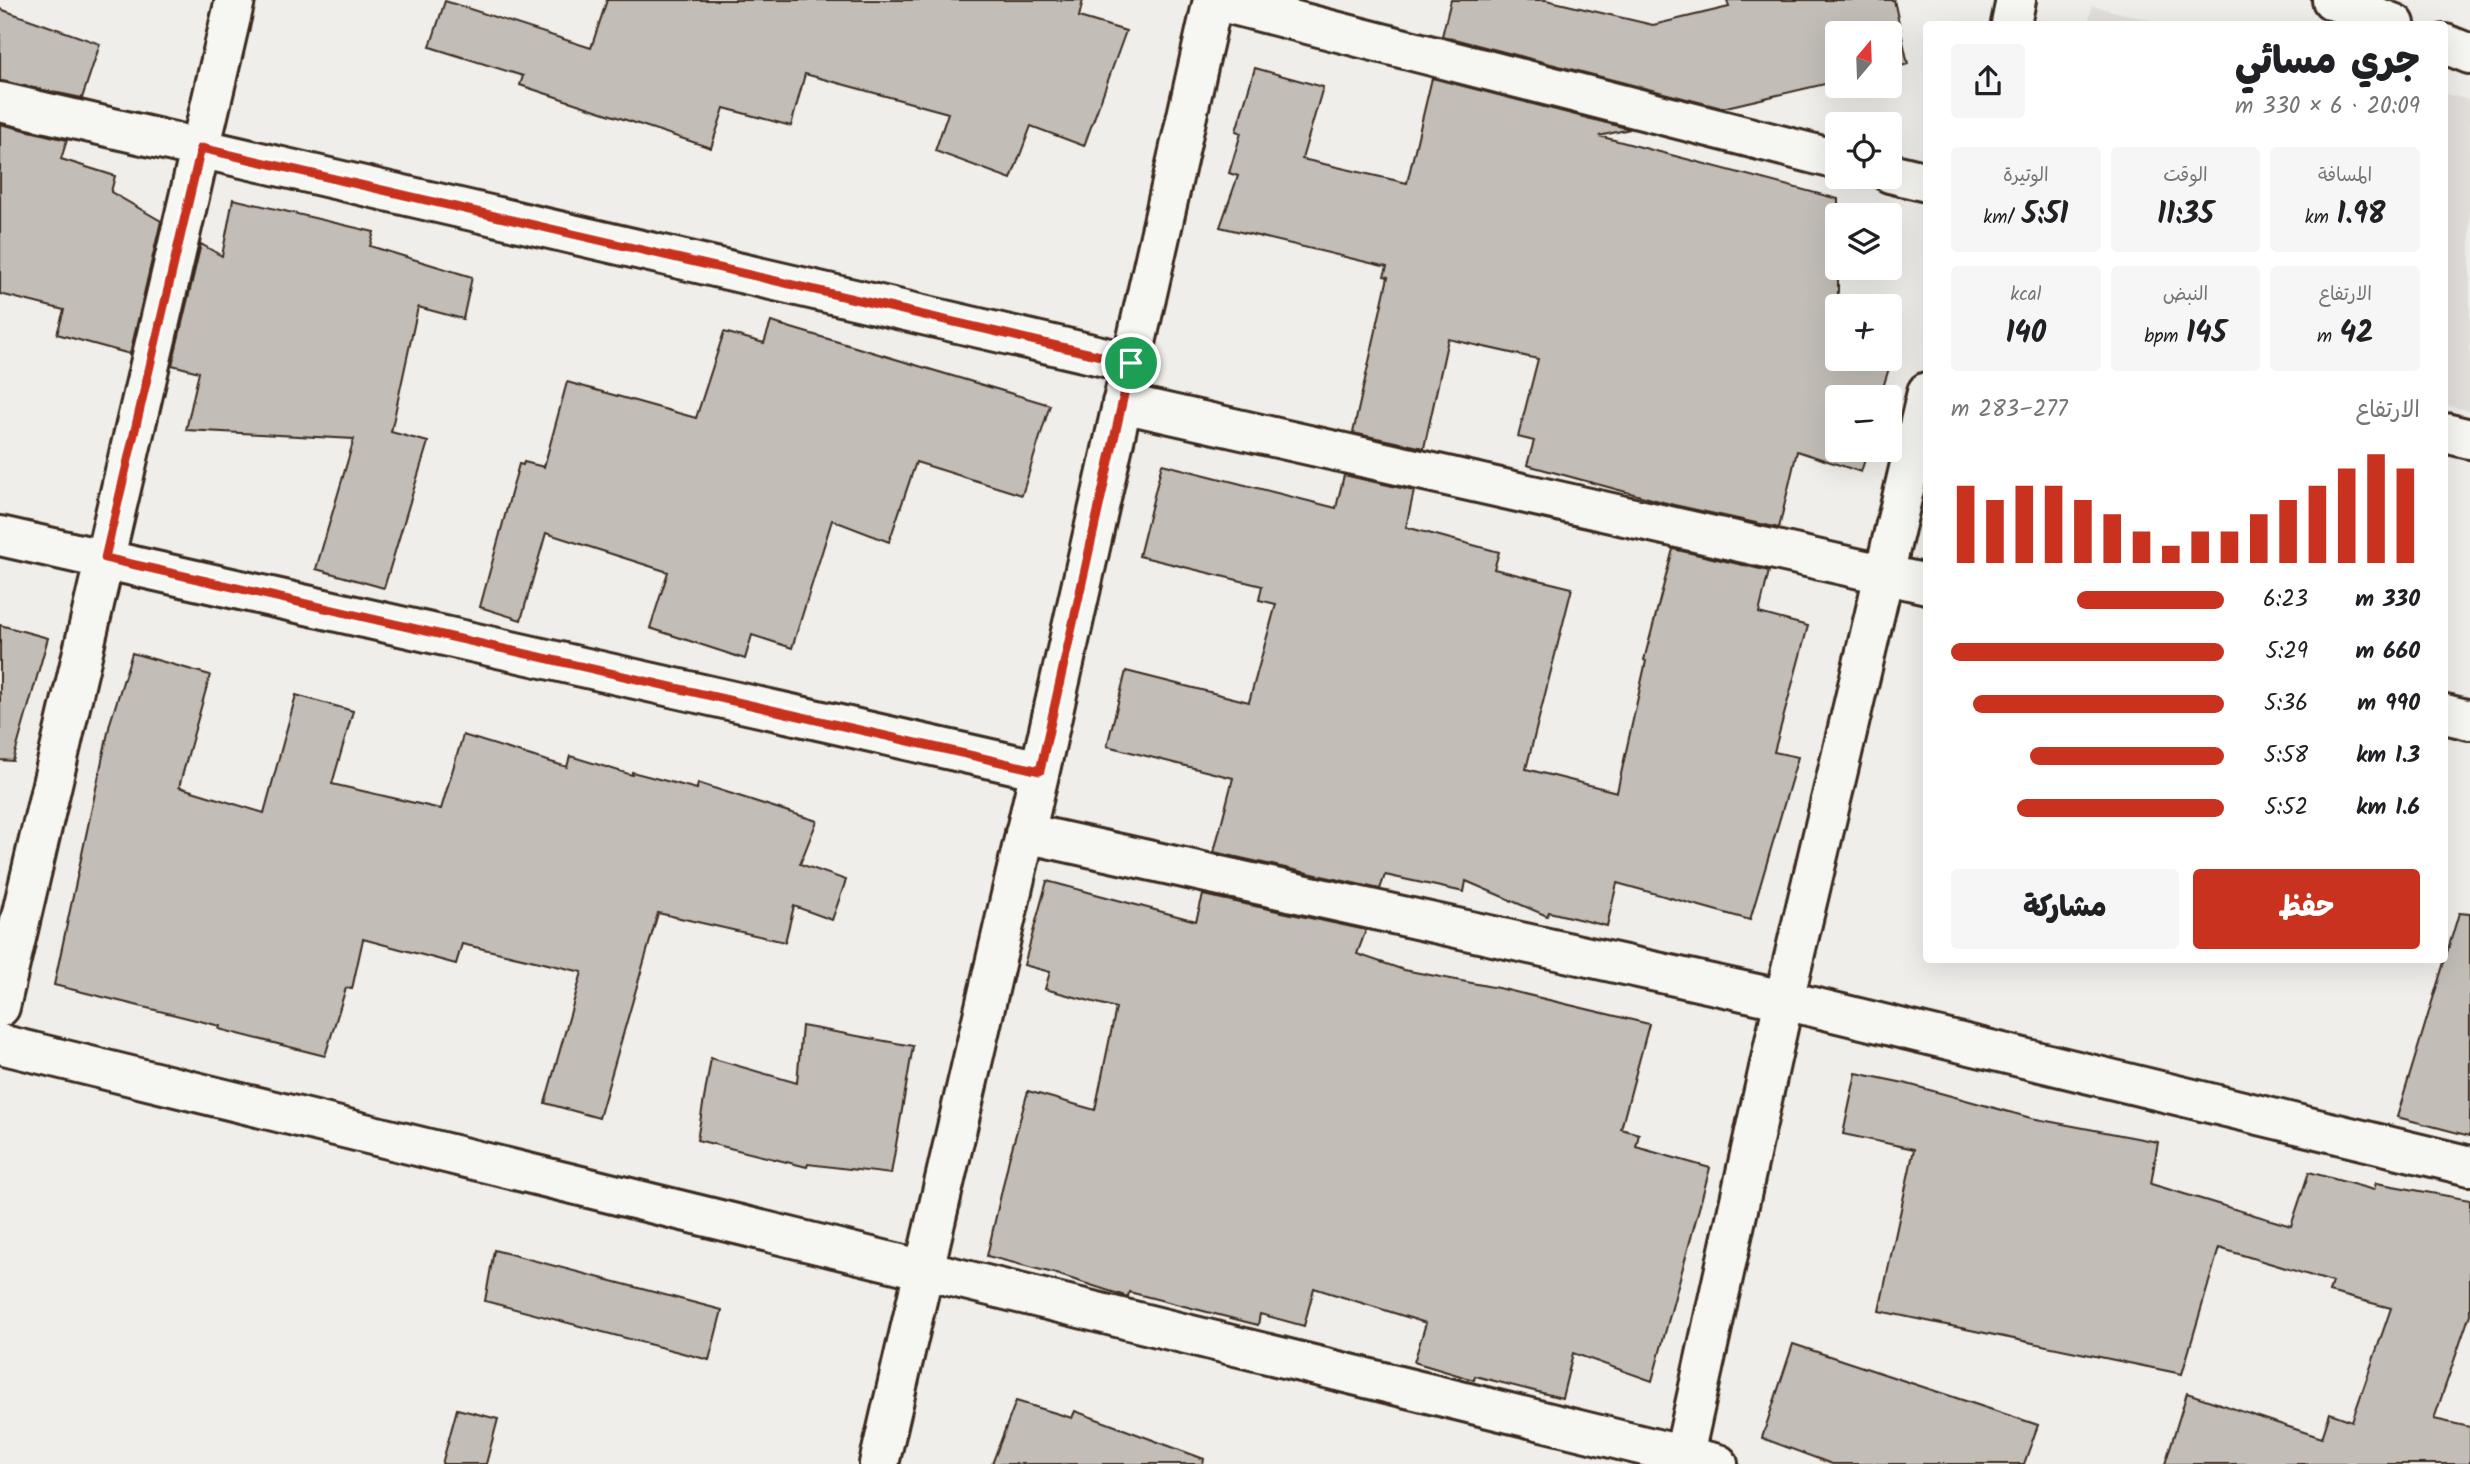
<!DOCTYPE html>
<html lang="ar">
<head>
<meta charset="utf-8">
<style>
  body { margin:0; font-family:Kalam,"Playpen Sans Arabic",sans-serif; background:#f6f6f6; color:#202124; direction:rtl; height:100vh; display:flex; flex-direction:column; font-size:26px; white-space:nowrap }
  * { box-sizing:border-box; margin:0 }
  p { font-size:23px; color:#757577 }
  .icon { flex:none; width:38px; height:38px; fill:none; stroke:currentColor; stroke-width:2; stroke-linecap:round; stroke-linejoin:round }
  .map { position:relative; flex:1; overflow:hidden; direction:ltr }
  .drawer { position:absolute; left:1923px; top:21px; width:525px; height:942px; display:flex; flex-direction:column; background:#fff; border-radius:7px; box-shadow:0 7px 28px #0002; direction:rtl }
  .drawer>* { flex:none }
  .needle { width:46px; rotate:19deg }
  .buttons { position:absolute; left:1825px; top:21px; display:grid; gap:14px }
  .buttons a { display:grid; place-items:center; width:77px; height:77px; border-radius:7px; background:#fff; box-shadow:0 7px 28px #0002; font-size:35px }
  .pin { position:absolute; display:grid; place-items:center; width:60px; height:60px; color:#fff; margin:-30px; border:4px solid #fff; border-radius:50%; box-shadow:0 2px 7px #0007 }
  .round { display:grid; place-items:center; flex:none; width:74px; height:74px; border-radius:7px; background:#f6f6f6 }
  .overview { display:flex; align-items:center; justify-content:space-between; height:119px; padding:0 28px }
  h1 { font-size:38px; font-weight:800; line-height:52px }
  .metrics { display:grid; grid-template-columns:repeat(3,1fr); gap:10px; height:119px; padding:7px 28px }
  .metrics div { display:grid; align-content:center; border-radius:7px; background:#f6f6f6; text-align:center }
  .metrics b { font-size:30px; font-weight:800 }
  .metrics small { font-size:19px; font-weight:400 }
  .metrics p { font-size:19px }
  .chart { height:196px; padding:14px 28px }
  .chart p { display:flex; justify-content:space-between }
  .chart svg { width:100%; height:126px; margin-top:7px; stroke:#c8321e; stroke-width:6 }
  .action { display:flex; gap:14px; margin-top:auto; padding:14px 28px }
  .action a { flex:1; height:80px; border-radius:7px; background:#c8321e; color:#fff; font-size:28px; font-weight:800; line-height:80px; text-align:center }
  .action a+a { background:#f6f6f6; color:#202124 }
  ul { padding:0 28px; list-style:none; font-size:23px }
  li { display:grid; grid-template-columns:112px 84px 1fr; align-items:center; height:52px }
  li i { height:18px; border-radius:9px; background:#c8321e }
  .map>svg:first-child { display:block }
  .built { fill:#e2dfdb }
  .building { fill:#c2bdb7; stroke:#3b2a1e; stroke-width:2 }
  .lines { fill:none; stroke-linecap:round; stroke-linejoin:round }
  .minor-casing { stroke:#3b2a1e; stroke-width:44 }
  .minor { stroke:#f6f6f2; stroke-width:38 }
  .route-casing { stroke:#fff; stroke-width:14 }
  .route { stroke:#c8321e; stroke-width:9 }
</style>
</head>
<body>
<div class="map">
<svg width="2470" height="1464" viewBox="0 0 2470 1464">
  <rect width="100%" height="100%" fill="#efeeea"/>
  <filter id="ink" filterUnits="userSpaceOnUse"><feTurbulence type="fractalNoise" baseFrequency=".0143" numOctaves="2"/><feDisplacementMap in="SourceGraphic" scale="14" xChannelSelector="R" yChannelSelector="G"/><feConvolveMatrix kernelMatrix="1 2 1 2 8 2 1 2 1" color-interpolation-filters="sRGB"/></filter>
  <g filter="url(#ink)">
    <path class="built" d="M2092 6 2166 24H2088Z
      M2445 94 2470 100V411L2445 405Z"/>
    <path class="building" d="M607 0H1083L1079 17 1126 31 1084 146 1031 126 1011 179 935 151 948 113 805 74 791 126 724 108 711 148 520 85 523 76 430 47 445 1 591 48Z
      M1451 0H1546L1653 25 1729 7 1727 0H1894L1908 64 1890 69V33H1838V81L1722 108 1442 36Z
      M0 9 100 44 82 98 0 81Z
      M1255 68 1323 87 1302 159 1407 183 1432 78 1630 129 1599 136 1838 199V359H1890V344L1896 346 1880 397H1838V450H1868L1861 472 1797 451 1779 528 1674 505 1527 465 1534 441 1518 437 1538 359 1448 339 1424 448 1353 433 1388 277 1384 276 1387 267 1220 227 1238 176 1229 173 1241 133 1236 131Z
      M0 124 67 140 61 159 115 176 111 192 161 221 130 354 57 334 64 310 0 294Z
      M233 199 374 232 370 246 472 277 463 319 418 307 391 432 428 442 384 588 316 569 354 439 186 430 199 372 172 365 201 244 222 256Z
      M771 322 1050 405 1022 495 916 462 889 542 832 520 792 648 752 635 745 659 650 628 668 572 546 533 521 620 480 607 519 464 523 465 524 462 544 467 567 382 696 418 724 332 764 343Z
      M1162 464 1336 508 1344 475 1414 491 1406 527 1499 552 1494 569 1572 588 1526 769 1617 792 1646 661 1644 660 1673 549 1769 571 1759 613 1808 626 1774 752 1798 757 1750 920 1617 883 1607 926 1549 912 1547 916 1466 881 1464 892 1385 875 1380 889 1214 852 1233 778 1107 746 1126 671 1249 702 1276 604 1259 600 1262 586 1139 556Z
      M0 625 48 638 13 761 0 760Z
      M132 653 210 675 179 787 264 813 296 695 353 711 332 784 441 809 463 735 567 767 570 756 632 775V772L697 789 698 783 817 821 800 864 846 880 832 920 794 906 785 942 658 913 599 1118 545 1103 582 972 462 944 456 964 363 939 352 989 346 988 325 1056 219 1029 220 1026 54 985 110 723Z
      M1047 881 1196 921 1203 895 1366 930 1357 954 1404 970 1503 989 1649 1024 1621 1129 1639 1134 1636 1147 1710 1168 1652 1381 1573 1353 1562 1398 1475 1376 1474 1380 1414 1362 1426 1323 1314 1288 1304 1326 1260 1314 1258 1325 1129 1292 1128 1297 1053 1273 987 1256 1009 1159 1028 1091 1095 1110 1116 1008 1045 989 1050 972 1024 965Z
      M2459 913 2470 914V1136L2397 1117Z
      M802 1026 913 1046 891 1174 808 1164 807 1167 697 1140 711 1058 797 1083Z
      M1856 1073 1904 1083 2031 1118 2158 1142 2151 1184 2291 1226 2309 1172 2374 1190 2376 1183 2470 1200V1314L2434 1419 2470 1427V1464H2165L2187 1393 2322 1438 2330 1413 2352 1421 2391 1308 2329 1292 2332 1282 2219 1248 2182 1374 1879 1311 1914 1149 1843 1134Z
      M494 1250 722 1310 709 1360 485 1301Z
      M1793 1344 2038 1425 2024 1464H1832L1762 1438Z
      M1016 1401 1072 1418 1075 1411 1204 1459 1203 1464H992Z
      M457 1409 498 1419 486 1464H442Z"/>
    <g class="lines">
      <g class="minor-casing">
        <path id="minor" d="M1214 0 1838 160
          M2332 0 2395 24
          M2011 24 2016 0
          M2445 44 2470 54
          M0 102 1131 363
          M1890 173 1927 182
          M1122 403 1927 584
          M2445 433 2470 439
          M0 536 1040 770
          M2445 714 2470 720
          M1025 833 1784 1000 2470 1166
          M0 1007 235 0
          M0 1044 1718 1464
          M879 1464 1040 770 1213 0
          M1682 1464 1784 1000 1927 392"/>
      </g>
      <use href="#minor" class="minor"/>
    </g>
  </g>
  <g class="lines" filter="url(#ink)">
    <g class="route-casing">
      <path id="route" d="M201 148 1131 363 1040 771 105 558Z"/>
    </g>
    <use href="#route" class="route"/>
  </g>
</svg>
<div class="buttons">
<a><svg class="needle" viewBox="-14 -14 28 28"><path d="M0-13l5 13h-10z" fill="#e53935"/><path d="M0 13l5-13h-10z" fill="#757577"/></svg></a>
<a><svg class="icon" aria-label="locate" viewBox="0 0 24 24"><circle cx="12" cy="12" r="6"/><path d="M12 2v4M12 18v4M2 12h4M18 12h4"/></svg></a>
<a><svg class="icon" aria-label="layers" viewBox="0 0 24 24"><path d="M12 4l9 5-9 5-9-5zM3 14l9 5 9-5"/></svg></a>
<a>+</a>
<a>−</a>
</div>
<div class="pin" style="left:1131px;top:363px;background:#1e9e55"><svg class="icon" aria-label="arrive" viewBox="0 0 24 24"><path d="M6 21V4h12l-3 4 3 4H6"/></svg></div>
<section class="drawer">
<div class="overview"><div><h1>جري مسائي</h1><p>20:09 · 6 × 330 m</p></div><a class="round"><svg class="icon" aria-label="share" viewBox="0 0 24 24"><path d="M12 15V3M7 8l5-5 5 5M5 13v7h14v-7"/></svg></a></div>
<div class="metrics">
<div><p>المسافة</p><b>1.98<small> km</small></b></div>
<div><p>الوقت</p><b>11:35</b></div>
<div><p>الوتيرة</p><b>5:51<small> /km</small></b></div>
</div>
<div class="metrics">
<div><p>الارتفاع</p><b>42<small> m</small></b></div>
<div><p>النبض</p><b>145<small> bpm</small></b></div>
<div><p>kcal</p><b>140</b></div>
</div>
<div class="chart"><p><span>الارتفاع</span>277–283 m</p>
<svg viewBox="0 0 160 44" preserveAspectRatio="none"><path d="M5 44V17M15 44V22M25 44V17M35 44V17M45 44V22M55 44V27M65 44V33M75 44V38M85 44V33M95 44V33M105 44V27M115 44V22M125 44V17M135 44V11M145 44V6M155 44V11"/></svg>
</div>
<ul>
<li><b>330 m</b>6:23<i style="width:54%"></i></li>
<li><b>660 m</b>5:29<i style="width:100%"></i></li>
<li><b>990 m</b>5:36<i style="width:92%"></i></li>
<li><b>1.3 km</b>5:58<i style="width:71%"></i></li>
<li><b>1.6 km</b>5:52<i style="width:76%"></i></li>
</ul>
<div class="action"><a>حفظ</a><a>مشاركة</a></div>
</section>
</div>
</body>
</html>
